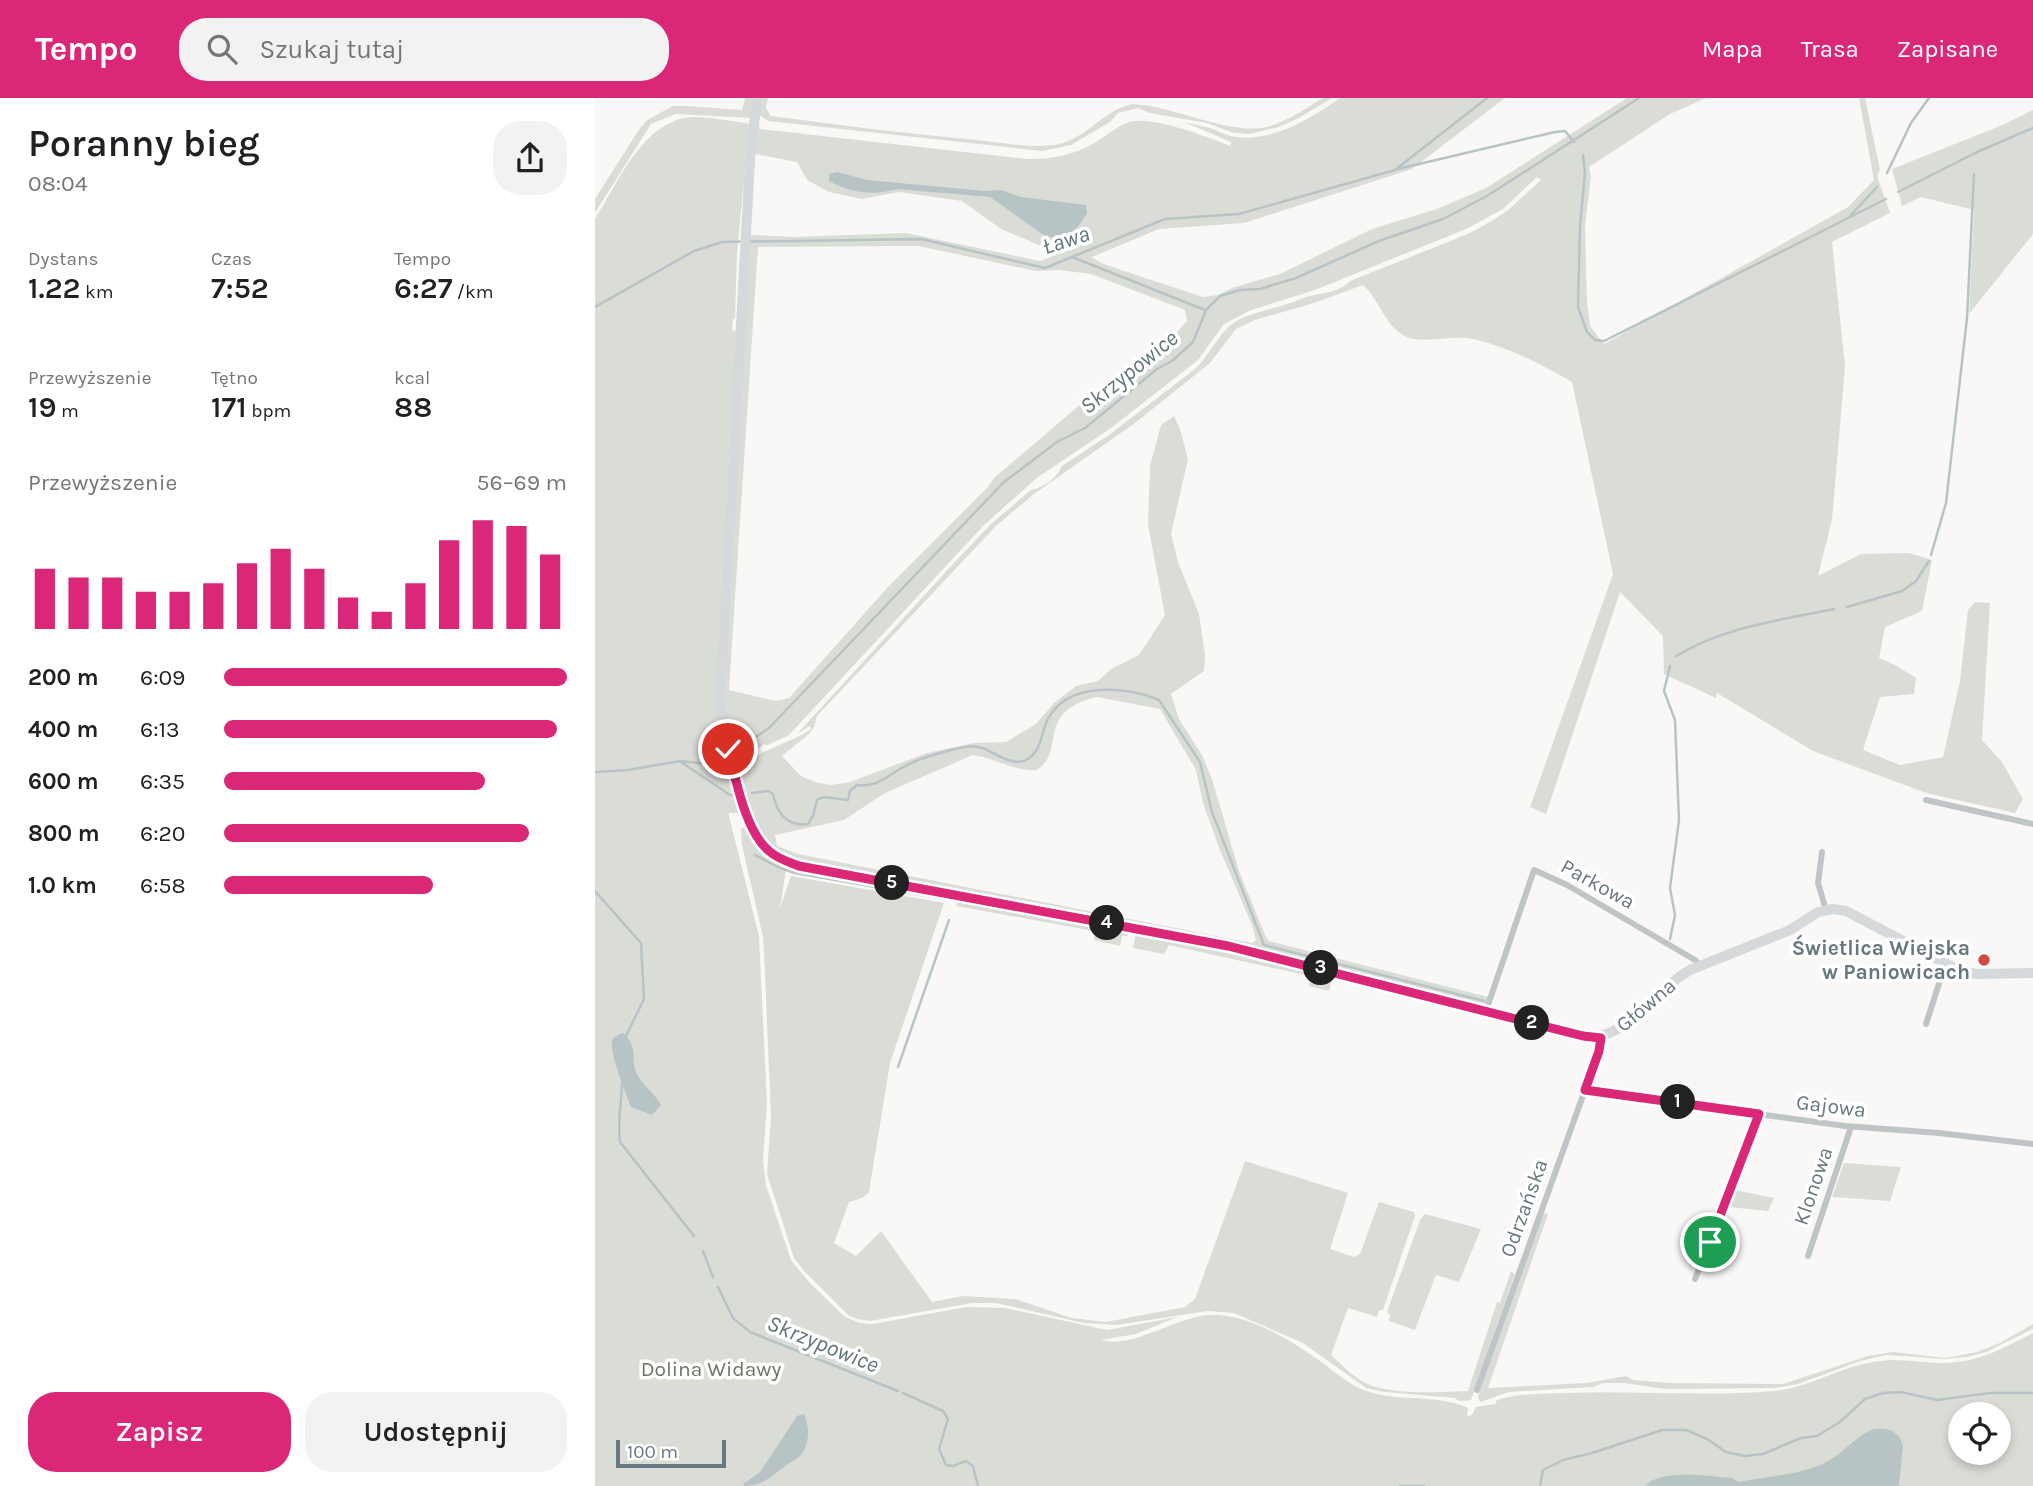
<!DOCTYPE html>
<html lang="pl">
<head>
<meta charset="utf-8">
<style>
  body { margin:0; font-family:Karla,sans-serif; background:#f2f2f2; color:#202124; height:100vh; display:flex; flex-direction:column; font-size:26px; white-space:nowrap }
  * { box-sizing:border-box; margin:0 }
  p { font-size:23px; color:#757577 }
  .icon { flex:none; width:38px; height:38px; fill:none; stroke:currentColor; stroke-width:2; stroke-linecap:round; stroke-linejoin:round }
  .map { position:relative; flex:1; overflow:hidden }
  .sheet { display:flex; flex-direction:column; background:#fff; width:595px }
  .sheet>* { flex:none }
  .buttons { position:absolute; left:1353px; top:1304px; display:grid; gap:14px }
  .buttons a { display:grid; place-items:center; width:63px; height:63px; border-radius:50%; background:#fff; box-shadow:0 4px 10px #0003; font-size:35px }
  .scale { position:absolute; left:21px; bottom:18px; width:110px; box-sizing:border-box; padding-left:7px; border:4px solid #67787e; border-top:0; font-size:19px; line-height:24px; white-space:nowrap; color:#67787e; -webkit-text-stroke:5px #fff; paint-order:stroke }
  .pin { position:absolute; display:grid; place-items:center; width:60px; height:60px; color:#fff; margin:-30px; border:4px solid #fff; border-radius:50%; box-shadow:0 2px 7px #0007 }
  .km { position:absolute; width:35px; height:35px; margin:-18px; border-radius:50%; background:#222; color:#fff; font-size:19px; line-height:35px; text-align:center }
  .round { display:grid; place-items:center; flex:none; width:74px; height:74px; border-radius:28px; background:#f2f2f2 }
  .head { display:flex; align-items:center; justify-content:space-between; height:119px; padding:0 28px }
  h1 { font-size:38px; font-weight:600; line-height:52px }
  .stats { display:grid; grid-template-columns:repeat(3,1fr); gap:10px; height:119px; padding:7px 28px }
  .stats div { display:grid; align-content:center }
  .stats b { font-size:30px; font-weight:600 }
  .stats small { font-size:19px; font-weight:400 }
  .stats p { font-size:19px }
  .chart { height:196px; padding:14px 28px }
  .chart p { display:flex; justify-content:space-between }
  .chart svg { width:100%; height:126px; margin-top:7px; stroke:#db2777; stroke-width:6 }
  .action { display:flex; gap:14px; margin-top:auto; padding:14px 28px }
  .action a { flex:1; height:80px; border-radius:28px; background:#db2777; color:#fff; font-size:28px; font-weight:600; line-height:80px; text-align:center }
  .action a+a { background:#f2f2f2; color:#202124 }
  ul { padding:0 28px; list-style:none; font-size:23px }
  li { display:grid; grid-template-columns:112px 84px 1fr; align-items:center; height:52px }
  li i { height:18px; border-radius:9px; background:#db2777 }
  header { display:flex; align-items:center; gap:42px; box-sizing:border-box; height:98px; padding:0 35px; background:#db2777; color:#fff }
  header strong { font-size:33px }
  nav { display:flex; gap:38px; margin-inline-start:auto; font-size:24px }
  .search { width:490px; height:63px; background:#f2f2f2; display:flex; align-items:center; gap:18px; box-sizing:border-box; padding:0 24px; border-radius:28px; color:#757577; font-size:26px }
  main { display:flex; flex:1; min-height:0 }
  .map>svg:first-child { display:block }
  .green { fill:#daddd6; fill-rule:evenodd }
  .water { fill:#b7c3c5 }
  .lines { fill:none; stroke-linecap:round; stroke-linejoin:round }
  .stream { stroke:#b7c3c5; stroke-width:2.5 }
  .street { stroke:#bfc4c6; stroke-width:6 }
  .secondary { stroke:#d5d9db; stroke-width:10 }
  .route-casing { stroke:#fff; stroke-width:14 }
  .route { stroke:#db2777; stroke-width:9 }
  .poi-dot { fill:#cf4c41; stroke:#fff; stroke-width:2.5 }
  .labels { text-anchor:middle; dominant-baseline:central; stroke-width:7; stroke-linejoin:round; paint-order:stroke }
  .street-label { font-size:21px; fill:#67787e; stroke:#fff }
  .poi-label { font-size:21px; font-weight:bold; fill:#67787e; stroke:#fff; text-anchor:end }
  .park-label { font-size:21px; fill:#6b7766; stroke:#fff }
  .water-label { font-size:23px; font-style:italic; fill:#627678; stroke:#fff }
</style>
</head>
<body>
<header>
<strong>Tempo</strong>
<div class="search"><svg class="icon" aria-label="search" viewBox="0 0 24 24"><circle cx="10" cy="10" r="6"/><path d="M15 15l6 6"/></svg>Szukaj tutaj</div>
<nav><a>Mapa</a><a>Trasa</a><a>Zapisane</a></nav>
</header>
<main>
<section class="sheet">
<div class="head"><div><h1>Poranny bieg</h1><p>08:04</p></div><a class="round"><svg class="icon" aria-label="share" viewBox="0 0 24 24"><path d="M12 15V3M7 8l5-5 5 5M5 13v7h14v-7"/></svg></a></div>
<div class="stats">
<div><p>Dystans</p><b>1.22<small> km</small></b></div>
<div><p>Czas</p><b>7:52</b></div>
<div><p>Tempo</p><b>6:27<small> /km</small></b></div>
</div>
<div class="stats">
<div><p>Przewyższenie</p><b>19<small> m</small></b></div>
<div><p>Tętno</p><b>171<small> bpm</small></b></div>
<div><p>kcal</p><b>88</b></div>
</div>
<div class="chart"><p><span>Przewyższenie</span>56–69 m</p>
<svg viewBox="0 0 160 44" preserveAspectRatio="none"><path d="M5 44V23M15 44V26M25 44V26M35 44V31M45 44V31M55 44V28M65 44V21M75 44V16M85 44V23M95 44V33M105 44V38M115 44V28M125 44V13M135 44V6M145 44V8M155 44V18"/></svg>
</div>
<ul>
<li><b>200 m</b>6:09<i style="width:100%"></i></li>
<li><b>400 m</b>6:13<i style="width:97%"></i></li>
<li><b>600 m</b>6:35<i style="width:76%"></i></li>
<li><b>800 m</b>6:20<i style="width:89%"></i></li>
<li><b>1.0 km</b>6:58<i style="width:61%"></i></li>
</ul>
<div class="action"><a>Zapisz</a><a>Udostępnij</a></div>
</section>
<div class="map">
<svg width="1438" height="1388" viewBox="0 0 1438 1388">
  <rect width="100%" height="100%" fill="#f9f8f7"/>
  <path class="green" d="M150 0H160L155 20 81 16 56 26 0 115V101L43 33 51 23 65 15 78 8H91L147 12Z
    M165 0H173L171 10 176 18C245 27 314 36 383 42 410 45 442 52 468 45 494 37 511 11 537 6 577 7 640 40 675 28 694 22 712 10 728 0H737L702 21 684 29 654 36 639 35 612 25 555 15 543 10 523 15 515 24 476 47 447 53 173 23 164 17Z
    M745 0H910L817 71 649 125 564 131 497 159 506 165 541 177 608 199 623 197 637 190 685 176 777 131 842 111 891 90 1032 0H1111L1075 16 994 69 996 78 990 127 992 205 995 228 1009 246 1253 109 1279 82 1264 0H1270L1285 72 1282 78 1295 115 1237 144 1250 268 1237 422 1223 478 1266 456 1314 455 1337 462 1327 513 1290 529 1284 560 1302 568 1321 580 1319 596 1285 599 1268 652 1305 667 1348 659 1365 583 1373 512 1380 504 1395 505 1387 642 1407 664 1428 701 1420 715 1331 695 1218 653 1122 595 1121 600 1069 576 1068 538 1025 494 951 716 935 709 1018 476 977 284C945 266 914 249 878 241 858 236 825 248 808 237 789 226 784 201 768 187L722 204 660 222 641 231 615 265 540 325 439 396 401 428 222 618 219 629 214 636 187 658 206 678 220 684 236 687 255 684 332 655 379 645 411 644 441 626 459 605 481 588 503 583 516 571 544 557 570 517 553 427 555 368 566 327 579 318 585 331 593 361 576 436 583 464 604 516 610 557 609 573 576 596 584 621 607 657 617 681 644 773 670 837 674 843 893 899 890 908 656 850 206 766 183 756 164 736 138 662 147 712 143 715H134V718L164 838 172 1006 168 1062 171 1087 196 1162 214 1184 250 1219 265 1225 278 1226 371 1209 410 1210 512 1232 582 1219 541 1236 506 1242C542 1252 584 1214 624 1217 659 1220 696 1242 725 1263 739 1273 753 1286 769 1292 803 1305 840 1295 873 1310L872 1318 877 1317 881 1309 900 1306 902 1302C924 1295 947 1296 970 1295 1039 1292 1109 1299 1178 1293 1215 1290 1247 1267 1285 1263 1306 1260 1327 1265 1348 1265 1382 1265 1409 1250 1438 1235V1388H0V121C23 85 48 22 97 19 115 19 134 23 152 25L154 27 142 157 140 221H138L137 232 143 234 136 317 122 590 155 137 200 139 311 135 445 163 456 159 458 153 406 131 367 103 304 94 267 101 234 94 212 82 202 64 160 56 162 30 165 28 164 31 433 61C459 61 479 57 501 44 513 37 525 25 539 23 566 21 610 38 635 48L636 44 589 24C597 26 606 28 615 30 624 33 631 38 641 39 677 44 717 20 745 0ZM942 79 946 82 912 113 895 124 873 136 755 183C743 195 730 194 715 198 708 199 702 203 695 205 678 211 659 214 643 222 624 233 616 256 600 271L514 337 467 368C462 380 449 389 436 392L396 426 357 467 202 636 215 628 216 631 205 638 166 655 150 670 145 667C149 657 161 652 170 646L171 648 194 637 389 427 443 379 516 330 603 262 629 226 656 212 720 192 871 131 908 111ZM323 148 441 173 465 172 496 176 590 212 592 223 574 243 487 305 400 379 392 390 293 489 194 600 181 603 134 592 163 149ZM502 599 565 611 601 672 608 705 625 752 657 827 661 842 657 845 203 756 182 748 180 737 249 722 290 695 378 657C400 660 420 674 442 672 472 652 439 614 502 599ZM1365 1316H1404V1354H1365Z
    M1438 12V136L1374 216 1379 112 1326 99 1307 108 1297 71 1410 26Z
    M151 729C158 740 163 749 172 757 179 763 186 764 191 771L185 810 196 778 349 805 295 965 274 1094 267 1100 254 1104 239 1145 261 1158 286 1133 337 1204 367 1198 420 1201 477 1220 511 1224 590 1209 600 1201 650 1063 753 1095 735 1151 759 1159 765 1156 784 1104 819 1114 820 1118 788 1212H784L782 1219 753 1210 736 1257C748 1268 760 1281 775 1287 801 1297 845 1294 873 1293L902 1204 905 1205 916 1173 920 1176 876 1302 864 1303 860 1300 790 1294 771 1290 708 1245 639 1215 613 1213 522 1227 489 1225 401 1205H377L275 1223 262 1221 253 1217 209 1173 199 1160 172 1076 176 1018 169 855 168 839 147 747 146 731Z
    M363 801 531 831 534 835 533 838H527L525 848 499 842V833L361 808Z
    M541 835 633 851 738 879 734 893 714 888 715 878 574 847 569 856 538 850Z
    M1249 1065 1306 1069 1295 1103 1237 1099Z
    M1140 1092 1179 1100 1173 1113 1134 1109Z
    M948 1115 953 1116 893 1290 992 1285 1031 1278 1038 1282 1075 1285 1188 1286 1273 1258 1298 1254 1351 1260 1382 1254 1405 1245 1438 1226V1231L1391 1254 1372 1259 1350 1261 1291 1257 1265 1263 1203 1286 1181 1290 1070 1291 1030 1285H1007L999 1289 914 1294 885 1304 883 1298Z
    M830 1116 886 1131 864 1184 841 1177 820 1232 794 1223 795 1217 792 1214 825 1122Z"/>
  <path class="water" d="M242 74 272 82 390 93 406 92 426 99 491 107 492 115C482 133 471 144 450 138L395 99 302 91C279 98 255 95 234 83V76Z
    M28 935C45 951 34 960 42 976 46 986 59 994 66 1007L57 1017 36 1009C32 997 12 951 18 941 20 938 25 936 28 935Z
    M209 1316C215 1328 215 1349 204 1359 201 1362 197 1363 194 1365 179 1376 169 1388 149 1388L148 1386 165 1374 202 1318Z
    M1279 1331C1293 1330 1303 1332 1308 1347L1304 1388H1050C1066 1370 1115 1379 1137 1380L1144 1384C1173 1378 1209 1377 1235 1362 1250 1353 1262 1337 1279 1331Z"/>
  <g class="lines">
    <path class="stream" d="M988 57 990 75 985 128 983 209 992 234 1000 242 1009 243 1291 101
      M803 71 960 34 970 33 979 44
      M1292 75 1316 25 1334 0
      M1303 94 1380 55 1438 30
      M1256 117 1282 89
      M477 159 610 212
      M0 209 99 153 127 144 326 141 450 170 570 121 644 116 800 72 892 0
      M1336 457 1351 405 1372 220 1379 76
      M1252 509 1307 493 1321 483 1334 463
      M1081 558C1129 529 1185 522 1239 511
      M1075 568 1069 593 1080 622 1084 722 1075 790 1080 817 1075 841
      M140 653 174 630 409 384 462 344 490 330 562 271 577 263 598 244 611 212 625 198 645 192 665 191 701 180 784 143 848 121 892 98 1044 0
      M86 664 135 697H139
      M0 674 33 672 85 663 113 666 128 660
      M157 695 173 693 178 696C182 715 192 729 213 726L218 718 222 702 228 699 253 702 255 693 262 687C283 690 293 677 310 668 325 660 344 655 360 651 369 649 378 647 387 650 400 654 417 669 431 662 447 654 446 634 453 621 473 583 531 588 564 602L605 664 617 714 669 847 889 903
      M160 757 185 770 200 775 350 801
      M0 793 46 845 49 901 31 938
      M364 804 446 819
      M303 969 354 822
      M27 982C27 1004 22 1023 25 1044L99 1138
      M108 1153 118 1179
      M123 1189 138 1220 155 1234 303 1293
      M308 1295 348 1313 353 1321 344 1351 351 1367 358 1368 371 1363 378 1368 383 1388
      M805 1388H829
      M945 1388 948 1372 968 1362 997 1355 1067 1332H1091L1112 1341 1131 1354 1150 1358 1168 1356 1206 1340 1222 1338 1245 1324 1270 1301 1288 1295 1306 1294 1342 1302 1395 1295H1438"/>
    <path class="street" d="M1331 702 1438 726
      M1227 754 1223 785 1231 812
      M891 913 939 772 972 787 1100 862 1105 867
      M1331 926 1350 867
      M990 992 1250 1028 1344 1035 1438 1046
      M1213 1158 1256 1029
      M1100 1181 1164 1016
      M882 1292 1004 953 1006 940"/>
    <path class="secondary" d="M162 0 155 63 125 605C129 639 146 721 167 746 177 758 190 763 204 768L633 848 996 939C1026 940 1061 898 1084 879L1095 872 1195 832 1223 814 1238 811 1251 813 1365 873 1382 876 1438 875"/>
  </g>
  <g class="lines">
    <g class="route-casing">
      <path id="route" d="M133 651C141 681 150 733 174 753 183 761 194 764 204 768L633 848 988 938 1006 940 1004 953 990 992 1164 1016 1115 1144"/>
    </g>
    <use href="#route" class="route"/>
  </g>
  <circle class="poi-dot" cx="1389" cy="862" r="7"/>
  <g class="labels">
    <g class="street-label">
      <text transform="translate(1003 786) rotate(29)">Parkowa</text>
      <text transform="translate(1051 907) rotate(-40)">Główna</text>
      <text transform="translate(1236 1008) rotate(7)">Gajowa</text>
      <text transform="translate(1218 1088) rotate(-71)">Klonowa</text>
      <text transform="translate(929 1110) rotate(-70)">Odrzańska</text>
    </g>
    <g class="poi-label">
      <text x="1375" y="850">Świetlica Wiejska<tspan x="1375" dy="24">w Paniowicach</tspan></text>
    </g>
    <g class="park-label">
      <text x="116" y="1271">Dolina Widawy</text>
    </g>
    <g class="water-label">
      <text transform="translate(471 142) rotate(-18)">Ława</text>
      <text transform="translate(534 274) rotate(-39)">Skrzypowice</text>
      <text transform="translate(228 1246) rotate(22)">Skrzypowice</text>
    </g>
  </g>
</svg>
<div class="buttons">
<a><svg class="icon" aria-label="locate" viewBox="0 0 24 24"><circle cx="12" cy="12" r="6"/><path d="M12 2v4M12 18v4M2 12h4M18 12h4"/></svg></a>
</div>
<div class="scale">100 m</div>
<div class="pin" style="left:1115px;top:1144px;background:#1e9e55"><svg class="icon" aria-label="arrive" viewBox="0 0 24 24"><path d="M6 21V4h12l-3 4 3 4H6"/></svg></div>
<div class="pin" style="left:133px;top:651px;background:#d93025"><svg class="icon" aria-label="check" viewBox="0 0 24 24"><path d="M5 12l5 5 9-10"/></svg></div>
<b class="km" style="left:1083px;top:1004px">1</b>
<b class="km" style="left:937px;top:925px">2</b>
<b class="km" style="left:726px;top:870px">3</b>
<b class="km" style="left:512px;top:825px">4</b>
<b class="km" style="left:297px;top:785px">5</b>
</div>
</main>
</body>
</html>
